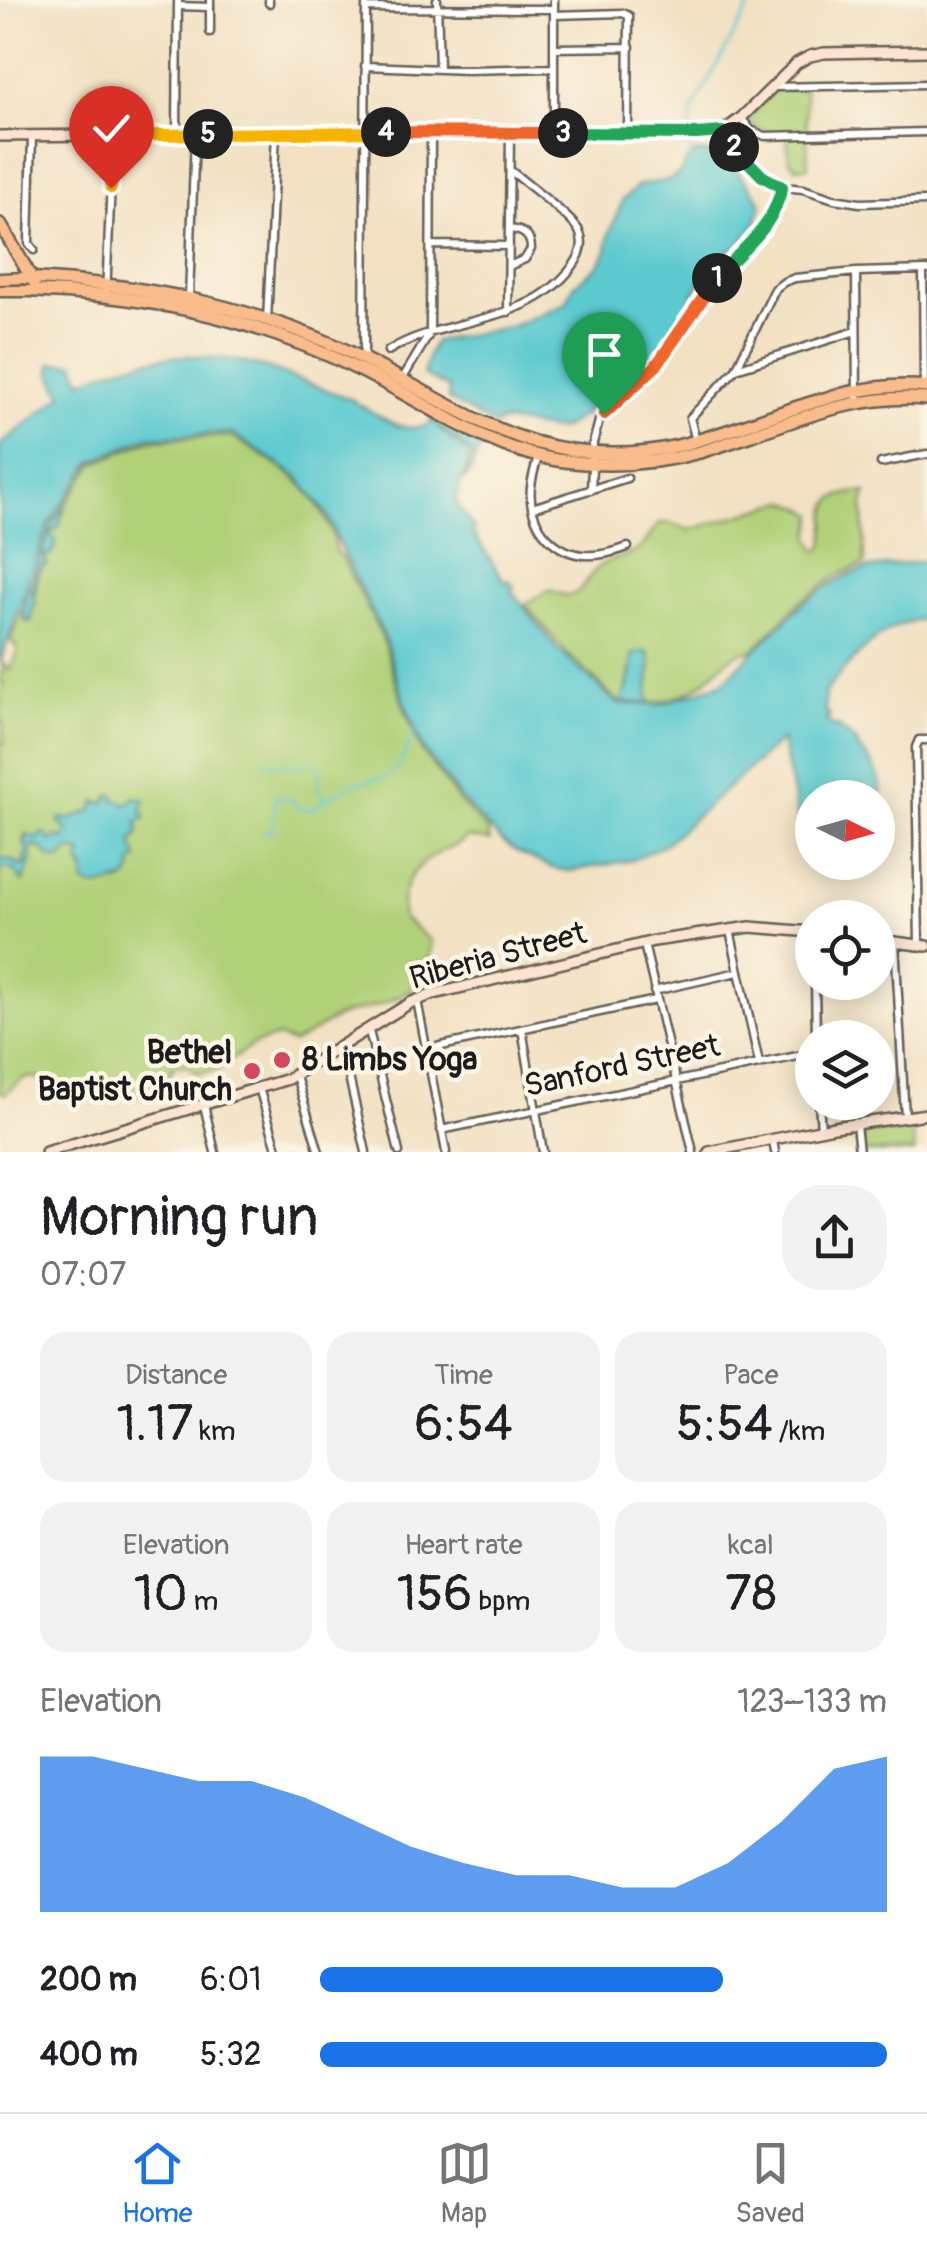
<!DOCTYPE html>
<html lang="en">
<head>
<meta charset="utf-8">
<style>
  body { margin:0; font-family:Pangolin,sans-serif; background:#f2f2f2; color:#202124; height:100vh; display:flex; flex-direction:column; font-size:38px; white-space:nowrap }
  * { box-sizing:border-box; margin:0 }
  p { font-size:32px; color:#757577 }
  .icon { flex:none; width:55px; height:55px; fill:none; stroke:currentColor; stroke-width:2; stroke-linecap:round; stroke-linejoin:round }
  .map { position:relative; height:1152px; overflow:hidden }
  .drawer { display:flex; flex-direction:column; background:#fff; flex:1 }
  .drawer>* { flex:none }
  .needle { width:65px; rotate:95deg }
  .fabs { position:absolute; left:795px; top:780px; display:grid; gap:20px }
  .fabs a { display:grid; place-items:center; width:100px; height:100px; border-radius:50%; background:#fff; box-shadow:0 5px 25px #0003; font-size:50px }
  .pin { position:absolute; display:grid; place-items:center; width:85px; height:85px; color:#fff; margin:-102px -42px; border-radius:50% 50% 50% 0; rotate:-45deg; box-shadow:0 0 10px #0007 }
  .pin .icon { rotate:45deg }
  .km { position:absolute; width:50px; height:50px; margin:-25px; border-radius:50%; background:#222; color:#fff; font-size:28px; line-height:50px; text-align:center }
  .round { display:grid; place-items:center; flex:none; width:105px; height:105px; border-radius:40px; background:#f2f2f2 }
  .overview { display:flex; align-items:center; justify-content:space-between; height:170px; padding:0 40px }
  h1 { font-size:55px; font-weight:600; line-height:75px }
  .metrics { display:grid; grid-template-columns:repeat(3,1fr); gap:15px; height:170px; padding:10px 40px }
  .metrics div { display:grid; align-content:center; border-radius:25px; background:#f2f2f2; text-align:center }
  .metrics b { font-size:50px; font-weight:600 }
  .metrics small { font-size:28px; font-weight:400 }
  .metrics p { font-size:28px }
  .chart { height:280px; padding:20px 40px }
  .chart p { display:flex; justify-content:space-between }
  .chart svg { width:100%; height:180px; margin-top:10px; fill:#1a73e8; opacity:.7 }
  ul { padding:0 40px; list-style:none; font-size:32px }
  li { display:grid; grid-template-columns:160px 120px 1fr; align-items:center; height:75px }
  li i { height:25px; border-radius:12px; background:#1a73e8 }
  .dock { display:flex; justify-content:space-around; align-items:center; height:140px; border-top:2px solid #e0e0e0; background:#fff; font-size:28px; color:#757577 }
  .dock a { display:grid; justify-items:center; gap:5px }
  .dock .active { color:#1a73e8 }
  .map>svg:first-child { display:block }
  .green { fill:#b1d179; stroke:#66764a; stroke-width:2.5 }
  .water { fill:#5dcad0; stroke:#3c7376; stroke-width:2.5 }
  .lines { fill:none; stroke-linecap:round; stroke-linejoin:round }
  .stream { stroke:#5dcad0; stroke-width:2.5 }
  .street-casing { stroke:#676156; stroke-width:11 }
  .secondary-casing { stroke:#676156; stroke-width:14 }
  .primary-casing { stroke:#676156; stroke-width:15 }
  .highway-casing { stroke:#676156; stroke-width:16 }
  .street { stroke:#fff; stroke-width:6 }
  .secondary { stroke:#fde4d0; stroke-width:9 }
  .primary { stroke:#f9bc8a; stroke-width:10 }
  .highway { stroke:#f9bc8a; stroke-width:11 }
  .split-1-casing { stroke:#fff; stroke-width:20 }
  .split-2-casing { stroke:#fff; stroke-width:20 }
  .split-3-casing { stroke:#fff; stroke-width:20 }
  .split-4-casing { stroke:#fff; stroke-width:20 }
  .split-5-casing { stroke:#fff; stroke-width:20 }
  .split-6-casing { stroke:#fff; stroke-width:20 }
  .split-1 { stroke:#f0652b; stroke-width:12 }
  .split-2 { stroke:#22a559; stroke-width:12 }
  .split-3 { stroke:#22a559; stroke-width:12 }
  .split-4 { stroke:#f0652b; stroke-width:12 }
  .split-5 { stroke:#f5b400; stroke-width:12 }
  .split-6 { stroke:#f5b400; stroke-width:12 }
  .poi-dot { fill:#d1495b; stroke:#fcf5e5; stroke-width:4 }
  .labels { text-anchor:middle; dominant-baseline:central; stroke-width:9; stroke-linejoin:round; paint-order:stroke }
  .street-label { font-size:32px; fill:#1c1c1c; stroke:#fcf5e5 }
  .poi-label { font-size:32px; font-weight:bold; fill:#1c1c1c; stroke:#fcf5e5; text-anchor:end }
</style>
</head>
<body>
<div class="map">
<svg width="927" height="1152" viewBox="0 0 927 1152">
  <rect width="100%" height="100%" fill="#fcf5e5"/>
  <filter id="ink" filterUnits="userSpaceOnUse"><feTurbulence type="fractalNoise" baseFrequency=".01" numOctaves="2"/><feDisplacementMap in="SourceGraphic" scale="20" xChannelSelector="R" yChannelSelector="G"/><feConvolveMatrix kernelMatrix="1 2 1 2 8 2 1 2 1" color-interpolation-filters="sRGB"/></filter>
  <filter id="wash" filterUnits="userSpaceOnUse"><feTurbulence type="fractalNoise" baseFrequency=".0048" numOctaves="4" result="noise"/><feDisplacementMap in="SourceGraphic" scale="40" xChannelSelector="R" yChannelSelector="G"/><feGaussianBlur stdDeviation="2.25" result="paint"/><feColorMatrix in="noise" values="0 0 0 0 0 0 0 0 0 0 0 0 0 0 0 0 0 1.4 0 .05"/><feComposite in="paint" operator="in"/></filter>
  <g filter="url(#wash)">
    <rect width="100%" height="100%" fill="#f2e1c2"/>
    <path class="green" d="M775 89H805L808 167H796L789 160 787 132C771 132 756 133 748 118Z
      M231 436C252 449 273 461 292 476 310 490 337 529 335 551L342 558 382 637 403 704 421 750 459 801 488 831 490 841 467 837C455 849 453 845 440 852 412 867 399 886 403 918L431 941C432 985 402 999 365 1009 358 1011 349 1012 342 1015 325 1022 310 1036 293 1043L278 1037 254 1044 217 1070 198 1074 185 1065 174 1066 164 1085 158 1091 123 1097 91 1090 80 1084 71 1091C57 1088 38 1073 23 1079 16 1083 12 1090 3 1094L0 1090V869L9 867 16 873 24 874C33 861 27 856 33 845L43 849 53 859H62L68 850 81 852V867L86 873 106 884 123 882 132 872V844L139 832 137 822 145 815C139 806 125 808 120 800L114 802V798L109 795 105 803 96 801 94 810 66 821 68 835C59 843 51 840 40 837L39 840H24L27 853 23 867 12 860H0V742L4 743 3 721H0V693L4 684 0 682 3 663 10 670 11 664 16 658 17 648 11 641 22 612 25 613V620L31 621 38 573 41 566 47 564 44 555 54 550 56 541 52 537 51 532 58 528 66 504 94 464 149 440Z
      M866 492 863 507 865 564 838 575 801 601 752 651C729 650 718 672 701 684 688 694 665 703 649 703L634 659 623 700 619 702 565 652 525 604 549 590C585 606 580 580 601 565 612 557 628 558 639 549 648 542 651 531 660 523H669L690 530 786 501 804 508 815 515 810 537 818 551 824 546C830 507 818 494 866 492Z
      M911 1121 915 1152H864L861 1129 863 1127Z"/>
    <path class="water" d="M697 152C727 152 745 180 761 202 758 243 727 245 706 274 694 290 687 311 677 329 654 367 619 396 580 417 574 420 567 427 560 429 547 432 517 420 499 422L495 426 448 399 449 388 423 375 429 353 435 341 513 326 566 303 574 285 598 266 607 251 609 234 623 200 639 185 670 180 681 172 689 158Z
      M186 356 229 359 267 368 354 400V402C382 415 402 439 434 422L439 424V429L471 456 456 498 457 504 474 529 472 532 505 582 509 580 514 587 511 590 557 649 618 704 660 705 722 683 803 603 839 579 864 569 927 561V619C880 622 853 659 825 692V711L830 716 826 720 836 728 838 726 858 744 857 747C877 766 887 785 878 812V798H812V837L801 831 781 740 665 844 632 860 570 871 555 869 517 852 502 841 461 799 424 750 405 704 384 636 343 553 328 516 298 477 232 433 148 437 92 462 49 523 0 663V445L63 395 51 374V364L75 363 81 381C116 367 148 357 186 356Z
      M435 415 484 441C474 453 477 466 465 480L473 454 442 428 440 422 435 419 429 421Z
      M66 504 58 528 51 532 52 537 56 541 54 550 50 555H44L47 564 40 569 33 594 36 603 33 607 31 621 26 622 25 613 22 612 52 524Z
      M640 652H648C655 672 645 682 649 703L620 702C627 694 635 666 631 656Z
      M111 794 115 795 114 801 120 800 125 805 136 797 145 800 142 810 146 818 137 822 139 832 132 843 138 859 132 863V872L127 879C120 882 114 882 108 884 97 887 95 889 84 883L85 870 79 862 82 856 81 852 68 850 62 859 50 858 43 849 34 845 30 852 32 861 23 882C16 873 13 865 0 869V860C8 857 14 862 21 866L26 864V835L39 839 42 833 47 835 50 841H54L55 837 64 839 68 832 67 829 59 823 60 818H65L66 821 93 810 95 802 105 803Z"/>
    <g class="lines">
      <path class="stream" d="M691 129V115L698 100 753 0
        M690 158 691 140
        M263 762 295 767 308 762 320 768 318 789 326 799 355 783 382 778 399 767 415 729
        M263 833 272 830 275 819 274 798H290L298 808 314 809 324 800"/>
    </g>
  </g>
  <g filter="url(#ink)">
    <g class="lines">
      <g class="street-casing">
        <path id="street" d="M437 0 439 68
          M269 3V0
          M178 6 210 7
          M366 8 554 9
          M554 15 623 13 629 16 628 134
          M210 32V0
          M554 48 630 47
          M365 66 467 70 554 68
          M773 87 927 84
          M741 118 751 130 765 136 927 132
          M722 132 753 168 782 187 803 189 834 199 860 203 927 201
          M554 133V0
          M177 135 178 0
          M32 136 29 243 34 250
          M430 245 509 246
          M509 266 525 259 531 249C531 235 522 230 509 229
          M923 271 924 389
          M856 272 857 402
          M106 295 113 136
          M189 298 195 135
          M508 312 510 133
          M267 322 276 133
          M388 351C448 314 527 328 573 266 581 255 585 243 579 231 572 217 524 182 510 170
          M364 359 366 0
          M736 369 775 289 784 282 795 278 856 272 927 270
          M403 378 430 333 431 132
          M696 441 690 418 736 369 856 331
          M538 457C535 467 532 477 531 487 529 503 534 520 543 532 566 561 596 559 628 547
          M881 463 927 454
          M591 490 593 443 599 421 656 366 720 274 761 233 774 211 782 187
          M532 508 627 478
          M730 930 759 1063
          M895 942 905 1117
          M644 944 693 1152
          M919 945 916 747 919 740H927
          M815 982 816 1038
          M654 991 738 972
          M417 1000 446 1152
          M522 1029 543 1152
          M369 1031 399 1152
          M342 1046 366 1152
          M427 1049 656 1000
          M296 1076 319 1152
          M259 1088 278 1152
          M819 1102 821 1130
          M204 1105 215 1152
          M856 1124 859 1152
          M441 1130 812 1053
          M773 1140 775 1152"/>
      </g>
      <g class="secondary-casing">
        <path id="secondary" d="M0 136 444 132 714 134 722 132 741 118 797 63 810 56 824 53 927 51
          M878 940 927 946
          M46 1152 288 1079 410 1003 430 995 654 941 750 927 812 932
          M709 1152 834 1127 927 1114"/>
      </g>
      <g class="primary-casing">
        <path id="primary" d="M0 279 26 278
          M0 291H35"/>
      </g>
      <g class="highway-casing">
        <path id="highway" d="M0 224 34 282
          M26 278C136 284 242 303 343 349 419 384 487 438 571 450 607 455 642 454 677 446 761 426 839 379 927 387
          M35 291C150 295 261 320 364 372 428 404 485 448 557 460 605 467 653 465 700 452 775 430 847 392 927 399"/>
      </g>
      <use href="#street" class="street"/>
      <use href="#secondary" class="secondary"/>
      <use href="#primary" class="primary"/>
      <use href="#highway" class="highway"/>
    </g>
  </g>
  <g class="lines" filter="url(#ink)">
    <g class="split-1-casing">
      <path id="split-1" d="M604 414 656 366 717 278"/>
    </g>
    <g class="split-2-casing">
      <path id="split-2" d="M717 278C744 245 771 233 782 187L762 176 734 147"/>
    </g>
    <g class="split-3-casing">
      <path id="split-3" d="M563 133 696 134 722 132 734 147"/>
    </g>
    <g class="split-4-casing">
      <path id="split-4" d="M386 132 563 133"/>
    </g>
    <g class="split-5-casing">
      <path id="split-5" d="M208 134 386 132"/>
    </g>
    <g class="split-6-casing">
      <path id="split-6" d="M111 188 114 136 208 134"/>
    </g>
    <use href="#split-1" class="split-1"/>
    <use href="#split-2" class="split-2"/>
    <use href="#split-3" class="split-3"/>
    <use href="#split-4" class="split-4"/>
    <use href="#split-5" class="split-5"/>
    <use href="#split-6" class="split-6"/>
  </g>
  <g class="poi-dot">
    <circle cx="282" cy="1060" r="10"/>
    <circle cx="252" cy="1071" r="10"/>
  </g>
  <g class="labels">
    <g class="street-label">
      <text transform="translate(498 956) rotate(-15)">Riberia Street</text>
      <text transform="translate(622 1066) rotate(-12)">Sanford Street</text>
    </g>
    <g class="poi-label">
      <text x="232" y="1053">Bethel<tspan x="232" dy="37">Baptist Church</tspan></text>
      <text x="302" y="1060" text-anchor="start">8 Limbs Yoga</text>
    </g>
  </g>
</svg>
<div class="fabs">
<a><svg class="needle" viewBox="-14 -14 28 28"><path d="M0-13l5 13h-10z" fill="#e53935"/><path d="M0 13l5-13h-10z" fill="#757577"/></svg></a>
<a><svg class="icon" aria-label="locate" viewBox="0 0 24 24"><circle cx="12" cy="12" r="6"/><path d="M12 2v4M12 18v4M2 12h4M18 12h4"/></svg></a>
<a><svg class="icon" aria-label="layers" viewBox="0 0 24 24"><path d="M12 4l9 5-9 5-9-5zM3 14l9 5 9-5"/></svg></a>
</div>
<div class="pin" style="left:604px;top:414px;background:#1e9e55"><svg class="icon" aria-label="arrive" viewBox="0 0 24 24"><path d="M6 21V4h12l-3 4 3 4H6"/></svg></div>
<div class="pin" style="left:111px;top:188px;background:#d93025"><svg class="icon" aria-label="check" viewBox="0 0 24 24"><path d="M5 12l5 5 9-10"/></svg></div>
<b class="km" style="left:717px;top:278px">1</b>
<b class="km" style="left:734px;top:147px">2</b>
<b class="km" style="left:563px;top:133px">3</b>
<b class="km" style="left:386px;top:132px">4</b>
<b class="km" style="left:208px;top:134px">5</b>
</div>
<section class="drawer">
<div class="overview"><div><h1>Morning run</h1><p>07:07</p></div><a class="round"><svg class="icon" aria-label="share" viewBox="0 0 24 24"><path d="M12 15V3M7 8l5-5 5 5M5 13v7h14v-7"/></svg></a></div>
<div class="metrics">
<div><p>Distance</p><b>1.17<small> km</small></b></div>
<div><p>Time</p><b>6:54</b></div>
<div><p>Pace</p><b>5:54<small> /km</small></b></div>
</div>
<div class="metrics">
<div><p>Elevation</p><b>10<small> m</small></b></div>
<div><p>Heart rate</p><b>156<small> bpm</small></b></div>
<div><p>kcal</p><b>78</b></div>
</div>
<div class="chart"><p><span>Elevation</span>123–133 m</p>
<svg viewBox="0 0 160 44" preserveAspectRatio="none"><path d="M0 44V6L10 6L20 9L30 12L40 12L50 16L60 22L70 28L80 32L90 35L100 35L110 38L120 38L130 32L140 22L150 9L160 6V44z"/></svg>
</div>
<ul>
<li><b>200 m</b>6:01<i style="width:71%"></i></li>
<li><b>400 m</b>5:32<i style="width:100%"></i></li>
</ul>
</section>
<nav class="dock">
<a class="active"><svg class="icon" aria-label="home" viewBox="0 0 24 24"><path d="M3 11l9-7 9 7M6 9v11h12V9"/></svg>Home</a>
<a><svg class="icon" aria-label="map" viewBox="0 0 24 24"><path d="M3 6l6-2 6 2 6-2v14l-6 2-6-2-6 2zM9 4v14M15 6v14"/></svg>Map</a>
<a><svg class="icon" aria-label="saved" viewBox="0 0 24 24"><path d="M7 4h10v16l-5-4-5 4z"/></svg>Saved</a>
</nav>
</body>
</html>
